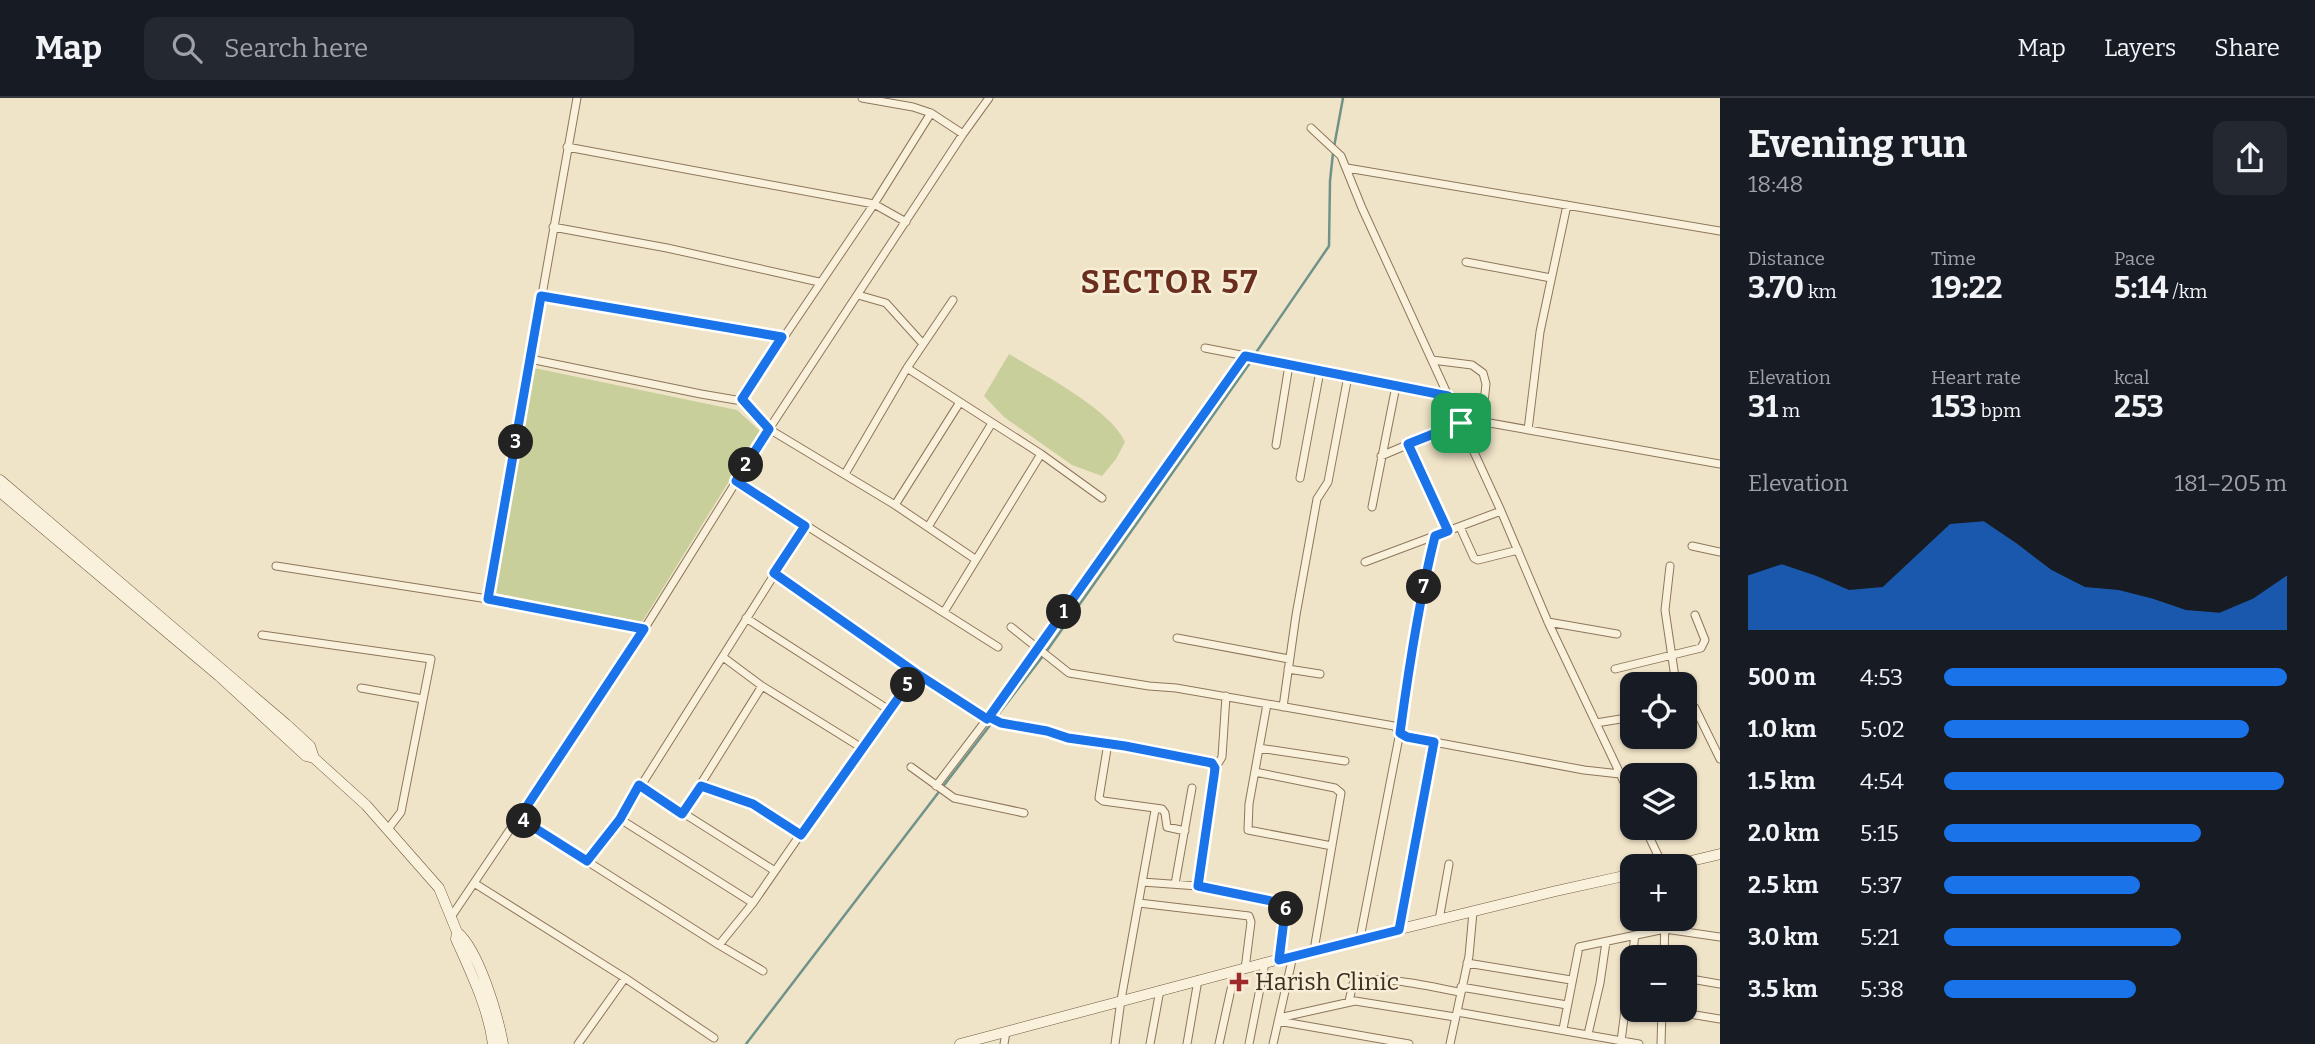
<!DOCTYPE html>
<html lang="en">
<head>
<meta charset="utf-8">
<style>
  body { margin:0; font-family:Bitter,serif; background:#242831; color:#f1f3f6; height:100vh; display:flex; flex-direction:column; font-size:26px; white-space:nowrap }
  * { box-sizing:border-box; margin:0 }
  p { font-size:23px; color:#9ea1a6 }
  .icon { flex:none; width:38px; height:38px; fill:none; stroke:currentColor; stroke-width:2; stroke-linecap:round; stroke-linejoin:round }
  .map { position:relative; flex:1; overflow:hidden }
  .details { display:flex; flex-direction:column; background:#171b24; width:595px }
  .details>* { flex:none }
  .fabs { position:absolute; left:1620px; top:574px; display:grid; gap:14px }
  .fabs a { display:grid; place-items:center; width:77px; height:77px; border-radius:14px; background:#171b24; box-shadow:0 2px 5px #0004; font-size:35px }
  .pin { position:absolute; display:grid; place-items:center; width:60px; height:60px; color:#fff; margin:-30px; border-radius:14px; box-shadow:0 4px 10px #0006 }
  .km { position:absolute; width:35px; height:35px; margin:-18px; border-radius:50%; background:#222; color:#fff; font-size:19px; line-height:35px; text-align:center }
  .round { display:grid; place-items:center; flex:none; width:74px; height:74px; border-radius:14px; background:#242831 }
  .head { display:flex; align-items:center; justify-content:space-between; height:119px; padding:0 28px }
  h1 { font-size:38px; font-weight:700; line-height:52px }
  .stats { display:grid; grid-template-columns:repeat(3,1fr); gap:10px; height:119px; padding:7px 28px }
  .stats div { display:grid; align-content:center }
  .stats b { font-size:30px; font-weight:700 }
  .stats small { font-size:19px; font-weight:400 }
  .stats p { font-size:19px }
  .chart { height:196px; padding:14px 28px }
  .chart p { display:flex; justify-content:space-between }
  .chart svg { width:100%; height:126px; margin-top:7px; fill:#1a73e8; opacity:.7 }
  ul { padding:0 28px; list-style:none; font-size:23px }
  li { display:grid; grid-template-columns:112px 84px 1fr; align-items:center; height:52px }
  li i { height:18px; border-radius:9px; background:#1a73e8 }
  header { display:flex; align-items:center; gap:42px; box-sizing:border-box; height:98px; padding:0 35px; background:#171b24; border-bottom:2px solid #363941 }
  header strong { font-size:33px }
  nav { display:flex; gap:38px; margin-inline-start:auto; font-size:24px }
  .search { width:490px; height:63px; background:#242831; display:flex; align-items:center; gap:18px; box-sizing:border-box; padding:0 24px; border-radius:14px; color:#9ea1a6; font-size:26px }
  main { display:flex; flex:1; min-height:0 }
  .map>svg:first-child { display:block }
  .green { fill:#c9cf9b }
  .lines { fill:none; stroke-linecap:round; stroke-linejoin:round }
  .stream { stroke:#6f938a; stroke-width:2.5 }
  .street-casing { stroke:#8d765c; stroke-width:9 }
  .secondary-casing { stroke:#6f573f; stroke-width:11 }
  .street { stroke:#faf1dc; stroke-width:7 }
  .secondary { stroke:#faf1dc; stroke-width:10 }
  .route-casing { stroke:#fff; stroke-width:14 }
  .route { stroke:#1a73e8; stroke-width:9 }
  .poi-dot { fill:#9e2a2b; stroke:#f7eed8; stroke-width:2.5 }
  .labels { text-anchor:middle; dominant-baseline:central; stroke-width:5; stroke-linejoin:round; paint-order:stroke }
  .poi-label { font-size:24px; fill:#3d2e20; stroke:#f7eed8; text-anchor:start }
  .district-label { font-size:32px; font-weight:bold; letter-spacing:2px; fill:#6b2e1e; stroke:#f7eed8 }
</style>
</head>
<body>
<header>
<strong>Map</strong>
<div class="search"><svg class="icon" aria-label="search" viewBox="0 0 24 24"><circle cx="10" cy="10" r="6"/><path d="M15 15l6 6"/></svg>Search here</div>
<nav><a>Map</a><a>Layers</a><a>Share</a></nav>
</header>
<main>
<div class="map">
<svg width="1720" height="946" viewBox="0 0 1720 946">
  <rect width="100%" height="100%" fill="#f0e4c8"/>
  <path class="green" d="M1009 256C1039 274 1112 312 1125 344L1116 361 1102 378 1072 367 1004 319 984 298Z
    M534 270 737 312 760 333 642 524 495 495Z"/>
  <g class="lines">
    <path class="stream" d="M1334 49 1343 0
      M1255 256 1329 148 1330 83 1333 55
      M746 946 1046 554 1252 262"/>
    <g class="street-casing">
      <path id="street" d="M931 15 963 36
        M1311 30 1341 58 1362 110 1501 413 1548 524 1633 703
        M567 49 874 106 906 124
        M1347 70 1720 133
        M553 129 667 150 819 184
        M1466 164 1551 180
        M858 197 886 205 923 246
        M541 198 782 239
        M1205 250 1449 298
        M530 261 701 296 736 302 742 301 874 106 931 15 913 9 862 0
        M1432 262 1472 267 1483 275 1486 286 1482 323
        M907 270 1041 356 1102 400
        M742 301 769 331 895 407 975 461
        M1528 332 1540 234 1567 107
        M1408 346 1448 433
        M1276 347 1289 267
        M1381 358 1442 332 1473 322 1720 366
        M845 376 907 270 953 202
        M1300 380 1320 273
        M736 383 998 549
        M895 407 960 304
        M1372 409 1396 288
        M928 429 992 325
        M1460 429 1474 460 1478 462 1518 452
        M1692 448 1720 454
        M1365 464 1501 413
        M276 468 488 501 644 532
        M1670 468 1665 512 1676 586
        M774 476 916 575 987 621
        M488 501 577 0
        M944 514 1041 356
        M746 520 889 612
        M1548 524 1617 536
        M1011 529 1069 575 1149 588 1176 590 1394 628 1404 638 1434 644 1584 672 1620 676
        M262 537 431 561 401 714 388 731
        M1177 540 1289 561
        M723 559 762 588 862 650
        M1288 571 1320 576
        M1615 571 1701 550 1705 542 1695 517
        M361 590 423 601
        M1267 606 1249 706 1248 732 1332 748
        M1283 609 1296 517 1317 401 1328 384 1348 278
        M1685 609 1692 607 1695 610 1720 661
        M989 619 1001 625 1047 633 1075 641 1125 648 1211 665 1215 670 1214 678 1198 788
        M1596 625 1633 619
        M1108 645 1099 700 1103 703 1162 711 1165 715 1167 729 1185 733
        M1259 650 1345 663
        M1214 667 1219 664 1222 659 1226 598
        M911 669 954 700 1024 715
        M1255 674 1335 690 1341 695 1314 852
        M639 687 775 773
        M701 688 753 706 801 737
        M936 688 987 621 1246 258
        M682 716 762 588
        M519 720 719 847 763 873
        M620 721 753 805
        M1645 730 1663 768
        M587 763 620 721 805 428
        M1142 784 1198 788 1284 804 1286 810 1279 862
        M474 785 625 880 714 940
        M1175 786 1192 690
        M1139 805 1249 818 1251 824 1245 871
        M451 819 633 549 769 331 963 36 989 0
        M1439 822 1449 766
        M1399 832 1434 644
        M1360 840 1400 634 1415 533 1435 438
        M719 847 753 805 822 705 916 575
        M1664 859 1665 821
        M1467 865 1571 882
        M1685 880 1720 886
        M1461 889 1567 907
        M1349 903 1353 886C1374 874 1435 890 1460 894
        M1665 912 1720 921
        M1457 914 1639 946
        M1279 920 1355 903 1455 919
        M1278 923 1409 946
        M1563 931 1579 849 1665 831 1720 839
        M1588 936 1600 885 1606 844
        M1621 943 1635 837
        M578 946 625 880
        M1004 946 1006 934
        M1115 946 1121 902 1155 712
        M1150 946 1160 892
        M1187 946 1198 882
        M1219 946 1235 873
        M1249 946 1265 865
        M1273 946 1293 858
        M1450 946 1469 858 1473 814
        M1661 946 1662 912"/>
    </g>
    <g class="secondary-casing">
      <path id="secondary" d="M0 382 286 626 310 648 314 660
        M0 394 219 578 306 658 314 660 366 707 439 790 457 834 456 841C471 875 488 909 493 946
        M1670 768 1720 756
        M457 834C479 852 498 918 503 946
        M960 946 1314 852 1556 793 1633 776"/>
    </g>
    <use href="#street" class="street"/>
    <use href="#secondary" class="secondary"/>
  </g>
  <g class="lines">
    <g class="route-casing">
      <path id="route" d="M1461 325 1448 298 1245 258 989 619 987 621 916 575 774 475 805 428 736 383 769 331 742 301 782 239 541 198 488 501 644 531 519 720 587 763 620 721 639 687 682 716 701 688 753 706 801 737 916 575 987 621 989 619 1001 625 1047 633 1068 640 1125 648 1212 665 1215 670 1214 678 1198 788 1286 806 1279 862 1399 832 1434 644 1407 639 1400 635C1409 568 1419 502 1435 438L1448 433 1408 346 1461 325"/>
    </g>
    <use href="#route" class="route"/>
  </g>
  <path class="poi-dot" d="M1235.5 873.5h7v7h7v7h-7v7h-7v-7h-7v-7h7z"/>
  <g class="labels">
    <g class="poi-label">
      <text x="1255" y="884">Harish Clinic</text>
    </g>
    <g class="district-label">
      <text x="1170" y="184">SECTOR 57</text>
    </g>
  </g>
</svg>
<div class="fabs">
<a><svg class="icon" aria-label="locate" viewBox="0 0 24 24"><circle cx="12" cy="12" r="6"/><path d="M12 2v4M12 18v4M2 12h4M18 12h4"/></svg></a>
<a><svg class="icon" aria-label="layers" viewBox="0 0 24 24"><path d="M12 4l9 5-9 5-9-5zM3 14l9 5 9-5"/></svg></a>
<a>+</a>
<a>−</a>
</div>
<div class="pin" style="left:1461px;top:325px;background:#1e9e55"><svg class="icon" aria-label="arrive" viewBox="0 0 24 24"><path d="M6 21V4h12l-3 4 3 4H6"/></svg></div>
<b class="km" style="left:1064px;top:514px">1</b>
<b class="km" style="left:746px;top:367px">2</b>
<b class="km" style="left:516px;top:344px">3</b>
<b class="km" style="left:524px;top:723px">4</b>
<b class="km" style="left:908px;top:587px">5</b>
<b class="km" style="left:1286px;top:811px">6</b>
<b class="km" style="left:1424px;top:489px">7</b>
</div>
<section class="details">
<div class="head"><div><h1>Evening run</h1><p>18:48</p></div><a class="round"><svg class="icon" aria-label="share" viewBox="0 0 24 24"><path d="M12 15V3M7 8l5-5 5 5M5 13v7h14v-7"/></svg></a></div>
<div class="stats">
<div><p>Distance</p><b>3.70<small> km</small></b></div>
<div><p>Time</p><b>19:22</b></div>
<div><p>Pace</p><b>5:14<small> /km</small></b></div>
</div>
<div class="stats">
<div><p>Elevation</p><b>31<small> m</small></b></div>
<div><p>Heart rate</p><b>153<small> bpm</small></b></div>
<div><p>kcal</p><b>253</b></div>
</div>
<div class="chart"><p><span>Elevation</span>181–205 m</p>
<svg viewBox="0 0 160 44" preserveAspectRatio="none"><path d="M0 44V25L10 21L20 25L30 30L40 29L50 18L60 7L70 6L80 14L90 23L100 29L110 30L120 33L130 37L140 38L150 33L160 25V44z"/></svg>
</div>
<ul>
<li><b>500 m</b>4:53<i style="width:100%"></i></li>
<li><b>1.0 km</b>5:02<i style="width:89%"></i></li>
<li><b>1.5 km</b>4:54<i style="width:99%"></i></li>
<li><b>2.0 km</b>5:15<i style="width:75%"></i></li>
<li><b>2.5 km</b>5:37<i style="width:57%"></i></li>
<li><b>3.0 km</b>5:21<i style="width:69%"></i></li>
<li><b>3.5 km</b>5:38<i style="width:56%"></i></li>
</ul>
</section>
</main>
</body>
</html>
